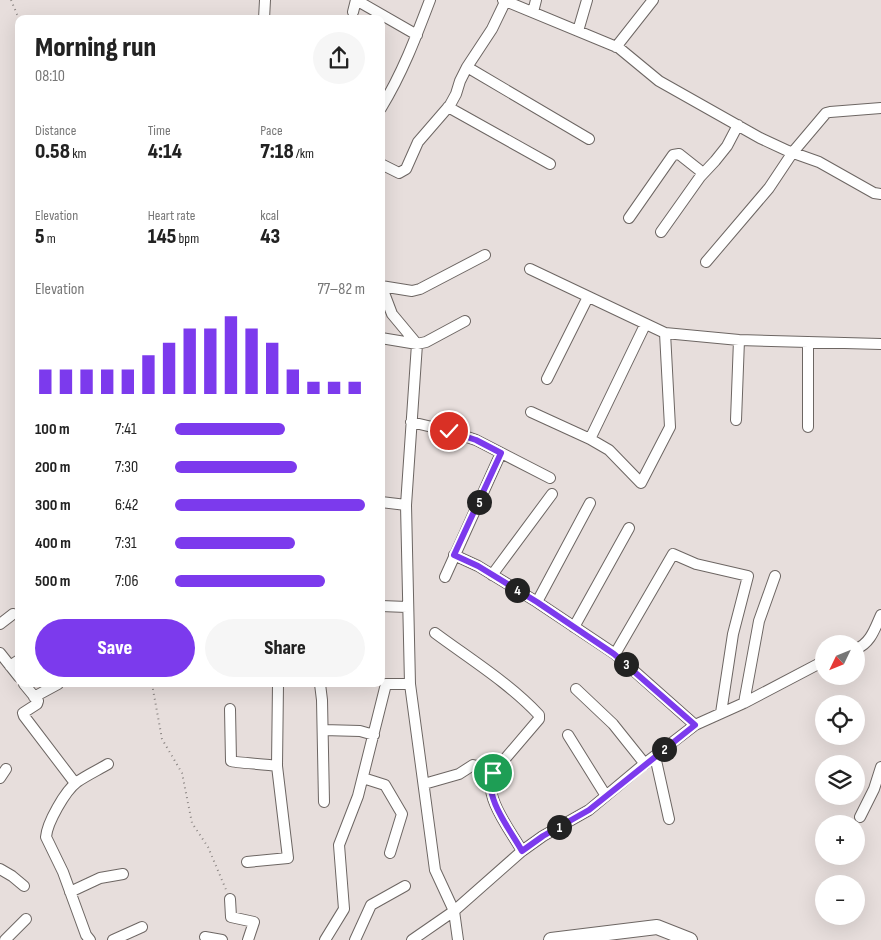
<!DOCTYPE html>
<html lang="en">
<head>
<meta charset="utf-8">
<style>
  body { margin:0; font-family:"Sofia Sans Condensed",sans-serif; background:#f6f6f6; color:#222; height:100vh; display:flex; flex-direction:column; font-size:19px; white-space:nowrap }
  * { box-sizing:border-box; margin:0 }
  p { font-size:16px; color:#767676 }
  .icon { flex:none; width:28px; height:28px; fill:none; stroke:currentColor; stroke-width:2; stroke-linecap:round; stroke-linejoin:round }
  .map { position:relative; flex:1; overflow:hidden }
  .side { position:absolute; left:15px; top:15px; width:370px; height:672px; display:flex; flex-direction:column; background:#fff; border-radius:10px; box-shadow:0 5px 20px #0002 }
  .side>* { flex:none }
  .needle { width:32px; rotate:227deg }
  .buttons { position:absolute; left:815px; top:635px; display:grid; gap:10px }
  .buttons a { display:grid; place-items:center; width:50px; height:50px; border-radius:50%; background:#fff; box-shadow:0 5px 20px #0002; font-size:25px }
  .pin { position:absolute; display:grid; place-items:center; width:42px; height:42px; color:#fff; margin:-21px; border:2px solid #fff; border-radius:50%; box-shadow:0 1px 5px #0007 }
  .km { position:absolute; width:25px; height:25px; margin:-12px; border-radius:50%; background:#222; color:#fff; font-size:14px; line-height:25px; text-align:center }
  .round { display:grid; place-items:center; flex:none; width:52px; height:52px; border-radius:26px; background:#f6f6f6 }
  .head { display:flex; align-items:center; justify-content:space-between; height:85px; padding:0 20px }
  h1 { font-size:28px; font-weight:800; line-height:38px }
  .stats { display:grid; grid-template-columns:repeat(3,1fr); gap:8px; height:85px; padding:5px 20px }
  .stats div { display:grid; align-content:center }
  .stats b { font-size:21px; font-weight:800 }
  .stats small { font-size:14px; font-weight:400 }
  .stats p { font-size:14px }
  .chart { height:140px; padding:10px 20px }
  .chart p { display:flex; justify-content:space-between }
  .chart svg { width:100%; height:90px; margin-top:5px; stroke:#7c3aed; stroke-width:6 }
  .cta { display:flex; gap:10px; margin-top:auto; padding:10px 20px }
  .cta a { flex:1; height:58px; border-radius:30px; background:#7c3aed; color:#fff; font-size:20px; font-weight:800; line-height:58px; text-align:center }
  .cta a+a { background:#f6f6f6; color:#222 }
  ul { padding:0 20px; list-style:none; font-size:16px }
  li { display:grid; grid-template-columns:80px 60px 1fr; align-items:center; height:38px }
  li i { height:12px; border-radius:6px; background:#7c3aed }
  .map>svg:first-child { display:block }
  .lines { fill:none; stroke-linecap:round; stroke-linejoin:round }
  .minor-casing { stroke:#6d6663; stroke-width:12 }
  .secondary-casing { stroke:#6d6663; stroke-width:16 }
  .path { stroke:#8b8583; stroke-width:2; stroke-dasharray:1 4; stroke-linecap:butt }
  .minor { stroke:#fff; stroke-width:10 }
  .secondary { stroke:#fff; stroke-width:14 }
  .route-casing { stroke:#fff; stroke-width:10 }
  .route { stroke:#7c3aed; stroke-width:6 }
</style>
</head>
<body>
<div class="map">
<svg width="881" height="940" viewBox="0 0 881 940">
  <rect width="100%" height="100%" fill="#e7dedc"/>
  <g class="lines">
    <g class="minor-casing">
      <path id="minor" d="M356 0 417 35
        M503 0 619 48 659 81 760 138 788 151 819 162 874 193 881 194
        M353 12 356 0
        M533 12 536 0
        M264 19 265 0
        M578 31 587 0
        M616 47 653 0
        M467 67 589 139
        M448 107 550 164
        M381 108C402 74 416 37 430 0
        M381 164 399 173 406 169 418 142 450 105 456 94 460 81 467 67 492 29 505 2
        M629 218 673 155 679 154 703 173
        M661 232 700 177 715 161 727 146 738 125
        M706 262 769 188 793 152 826 113 830 112 881 108
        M530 269 665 333 739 340 881 344
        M381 285 392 314 417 344 406 505
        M381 286 412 291 420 289 485 255
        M381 338 417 344 426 342 465 321
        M808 342V427
        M547 379 588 297
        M531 412 590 439 609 450 641 483 670 427 665 333
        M736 420 739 340
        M411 422 449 431 476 440 550 478
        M590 439 645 325
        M381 502 406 505 410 684 435 870 454 911 458 940
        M454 555 478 566 537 602 615 654 695 725
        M492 575 552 494
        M445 577 501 453
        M537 602 590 503
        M381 606 407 607
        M0 624 13 614
        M574 627 629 528
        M435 633C470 659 509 683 539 715V719L493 773C482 796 511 831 522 851
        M856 649C871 643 875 628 881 615
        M0 653 19 677
        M615 654 673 554 696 564 748 576 733 634 721 713
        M10 666 19 660
        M24 684 38 701 37 704 23 713 24 716 75 783
        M320 684 322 700 324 802
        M576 689 613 724 645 764
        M34 697 58 684
        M744 703 759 621 775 576
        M230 709 231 761C236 763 268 764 277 766
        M323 730 360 731 374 735
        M568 735 606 796
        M655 756 669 819
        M0 778 6 769
        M363 778 385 785 402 814 390 853
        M424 784 459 774 473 765 477 766 492 775
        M860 817 874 789 881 767
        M247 862 288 858 277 766 278 684
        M0 869 12 876 24 886
        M70 892 100 878 123 874
        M230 899 231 917 254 922 248 940
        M205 937 222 940
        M5 940 26 919
        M90 940 86 935 63 872 46 837C47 823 65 791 77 782 87 775 98 770 108 764
        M113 940 142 927
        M325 940 344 909 339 845 358 796 386 684H410
        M355 940 371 905 405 886
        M412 940 454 911 522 851 543 836 589 810 643 765 695 725 744 703 824 661"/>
    </g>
    <g class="secondary-casing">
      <path id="secondary" d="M551 940 657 927 690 940"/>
    </g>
    <path class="path" d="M11 0 19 19
      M152 684 162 739 182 773 192 823 208 847 227 892"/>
    <use href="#minor" class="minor"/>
    <use href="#secondary" class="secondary"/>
  </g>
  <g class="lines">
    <g class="route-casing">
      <path id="route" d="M449 431 476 440 501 453 454 555 478 566 537 602 614 654 695 725 589 810 543 836 522 851C511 831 482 795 493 773"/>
    </g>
    <use href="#route" class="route"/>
  </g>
</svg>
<div class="buttons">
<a><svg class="needle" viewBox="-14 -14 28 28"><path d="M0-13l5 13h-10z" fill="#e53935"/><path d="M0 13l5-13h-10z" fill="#767676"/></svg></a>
<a><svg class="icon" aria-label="locate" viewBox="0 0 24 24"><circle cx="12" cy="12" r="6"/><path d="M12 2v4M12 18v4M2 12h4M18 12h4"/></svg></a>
<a><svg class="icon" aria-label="layers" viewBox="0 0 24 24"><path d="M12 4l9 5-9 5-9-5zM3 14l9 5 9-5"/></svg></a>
<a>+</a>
<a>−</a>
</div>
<div class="pin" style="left:493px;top:773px;background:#1e9e55"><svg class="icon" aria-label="arrive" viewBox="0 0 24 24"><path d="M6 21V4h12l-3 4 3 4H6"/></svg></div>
<div class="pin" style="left:449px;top:431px;background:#d93025"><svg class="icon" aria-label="check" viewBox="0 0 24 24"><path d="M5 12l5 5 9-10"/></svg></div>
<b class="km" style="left:559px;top:827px">1</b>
<b class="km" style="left:664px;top:749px">2</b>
<b class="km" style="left:626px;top:664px">3</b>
<b class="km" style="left:517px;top:590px">4</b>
<b class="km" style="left:479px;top:502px">5</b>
<section class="side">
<div class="head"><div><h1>Morning run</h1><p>08:10</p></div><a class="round"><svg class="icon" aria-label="share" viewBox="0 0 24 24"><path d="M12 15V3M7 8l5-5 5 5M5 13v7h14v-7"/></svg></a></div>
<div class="stats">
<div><p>Distance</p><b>0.58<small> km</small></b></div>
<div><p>Time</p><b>4:14</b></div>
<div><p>Pace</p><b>7:18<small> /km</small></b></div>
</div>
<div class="stats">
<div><p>Elevation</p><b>5<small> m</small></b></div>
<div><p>Heart rate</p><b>145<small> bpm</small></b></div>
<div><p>kcal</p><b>43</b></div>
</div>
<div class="chart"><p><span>Elevation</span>77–82 m</p>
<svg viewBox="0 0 160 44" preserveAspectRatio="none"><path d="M5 44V32M15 44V32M25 44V32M35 44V32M45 44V32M55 44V25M65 44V19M75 44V12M85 44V12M95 44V6M105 44V12M115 44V19M125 44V32M135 44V38M145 44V38M155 44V38"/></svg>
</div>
<ul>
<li><b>100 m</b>7:41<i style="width:58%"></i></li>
<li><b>200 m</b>7:30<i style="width:64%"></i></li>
<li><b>300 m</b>6:42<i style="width:100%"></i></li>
<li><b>400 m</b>7:31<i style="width:63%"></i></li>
<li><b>500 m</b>7:06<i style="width:79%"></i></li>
</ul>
<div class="cta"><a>Save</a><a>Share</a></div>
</section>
</div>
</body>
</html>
